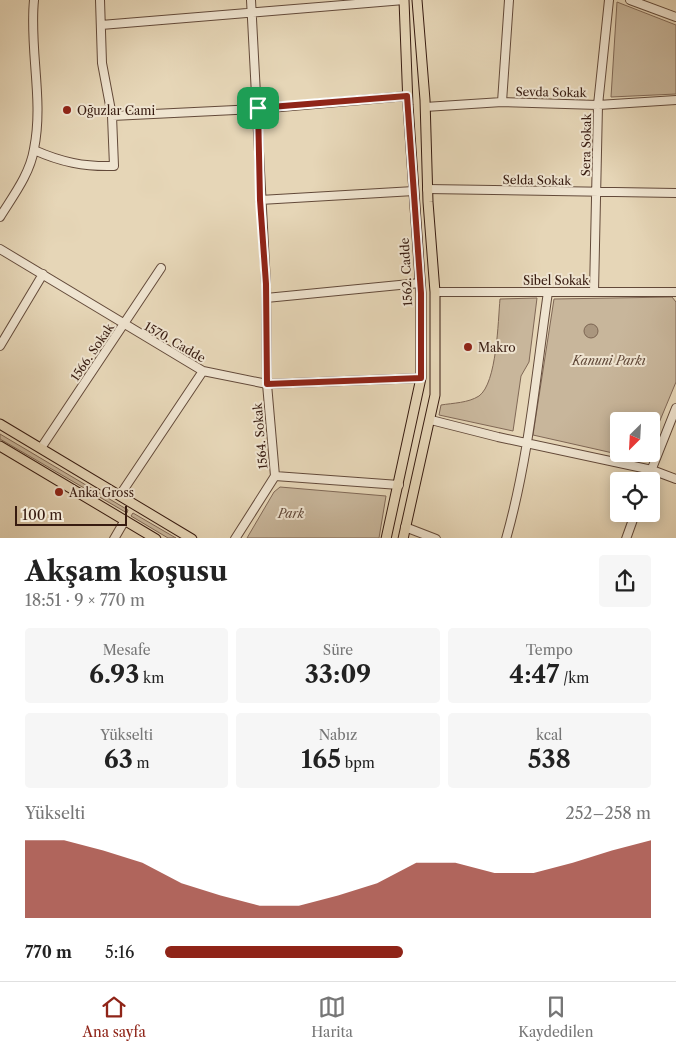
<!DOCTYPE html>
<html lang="tr">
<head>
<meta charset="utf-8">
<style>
  body { margin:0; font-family:"Libre Caslon Text",serif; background:#f6f6f6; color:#222; height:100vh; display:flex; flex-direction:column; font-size:19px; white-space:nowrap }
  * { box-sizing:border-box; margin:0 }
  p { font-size:16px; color:#767676 }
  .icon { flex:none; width:28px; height:28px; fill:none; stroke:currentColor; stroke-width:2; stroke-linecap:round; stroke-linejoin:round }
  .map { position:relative; height:538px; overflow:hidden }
  .sheet { display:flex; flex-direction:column; background:#fff; flex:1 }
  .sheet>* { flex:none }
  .needle { width:32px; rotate:204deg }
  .fabs { position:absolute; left:610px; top:412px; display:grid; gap:10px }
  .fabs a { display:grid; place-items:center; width:50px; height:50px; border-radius:5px; background:#fff; box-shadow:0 2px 12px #0003; font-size:25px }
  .scale { position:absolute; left:15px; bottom:12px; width:112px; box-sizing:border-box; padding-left:5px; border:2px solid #371b10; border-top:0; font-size:14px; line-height:18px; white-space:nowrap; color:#371b10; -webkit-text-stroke:4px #efe4d0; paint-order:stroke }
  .pin { position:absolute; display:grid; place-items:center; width:42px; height:42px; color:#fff; margin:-21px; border-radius:10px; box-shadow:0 2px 8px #0006 }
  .round { display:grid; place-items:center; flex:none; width:52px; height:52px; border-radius:5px; background:#f6f6f6 }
  .headline { display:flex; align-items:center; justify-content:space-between; height:85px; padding:0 25px }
  h1 { font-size:28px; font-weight:700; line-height:38px }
  .metrics { display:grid; grid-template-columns:repeat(3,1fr); gap:8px; height:85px; padding:5px 25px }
  .metrics div { display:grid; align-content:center; border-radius:5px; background:#f6f6f6; text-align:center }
  .metrics b { font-size:25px; font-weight:700 }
  .metrics small { font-size:14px; font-weight:400 }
  .metrics p { font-size:14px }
  .chart { height:140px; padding:10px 25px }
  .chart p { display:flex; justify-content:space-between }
  .chart svg { width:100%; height:90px; margin-top:5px; fill:#8f2418; opacity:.7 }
  ul { padding:0 25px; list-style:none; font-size:16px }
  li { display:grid; grid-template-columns:80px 60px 1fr; align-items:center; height:38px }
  li i { height:12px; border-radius:6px; background:#8f2418 }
  .menu { display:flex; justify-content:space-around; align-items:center; height:70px; border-top:1px solid #e0e0e0; background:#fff; font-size:14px; color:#767676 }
  .menu a { display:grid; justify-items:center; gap:2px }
  .menu .current { color:#8f2418 }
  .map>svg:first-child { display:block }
  .green { fill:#c8b69b; stroke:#806856 }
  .water { fill:#aa967e; stroke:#7c6552 }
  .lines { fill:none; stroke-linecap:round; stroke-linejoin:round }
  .minor-casing { stroke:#634a3a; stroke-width:10 }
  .major-casing { stroke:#371b10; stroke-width:11 }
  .minor { stroke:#efe4d0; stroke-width:8 }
  .major { stroke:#e6d6b7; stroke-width:9 }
  .route-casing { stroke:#fff; stroke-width:10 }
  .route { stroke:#8f2418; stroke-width:6 }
  .poi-dot { fill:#8f2418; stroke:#efe4d0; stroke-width:2 }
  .labels { text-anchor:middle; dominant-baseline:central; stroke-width:4; stroke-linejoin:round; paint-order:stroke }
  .street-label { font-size:12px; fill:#371b10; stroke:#efe4d0 }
  .poi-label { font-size:12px; fill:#371b10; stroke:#efe4d0; text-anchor:start }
  .park-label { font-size:12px; font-style:italic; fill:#624a3a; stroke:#efe4d0 }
</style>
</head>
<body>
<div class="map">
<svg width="676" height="539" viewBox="0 0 676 539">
  <rect width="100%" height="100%" fill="#e6d6b7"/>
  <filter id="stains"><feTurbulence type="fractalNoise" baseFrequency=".004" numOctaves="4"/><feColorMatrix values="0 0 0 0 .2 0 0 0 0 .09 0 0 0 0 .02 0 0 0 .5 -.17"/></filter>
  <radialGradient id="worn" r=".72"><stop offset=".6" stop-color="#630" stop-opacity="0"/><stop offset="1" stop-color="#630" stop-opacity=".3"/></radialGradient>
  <path class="green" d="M617 2 676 25V94L611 97Z
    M672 297 676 302V382L651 442V421H619V454H646L644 460 533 435 554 299Z
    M537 298 529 362 521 376 513 431 439 415 441 405C453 403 468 403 479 396 497 383 498 321 500 299Z
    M0 434 128 510 127 513 0 439Z
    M280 487 386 496 379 538H247L274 492Z
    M133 513 176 538H168L131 516Z"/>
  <path class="water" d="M584 331a7 7 0 1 1 14 0a7 7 0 1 1-14 0Z"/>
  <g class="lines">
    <g class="minor-casing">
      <path id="minor" d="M251 0 266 284 267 384 275 476 399 485
        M630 0 676 17
        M101 25 404 0
        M502 102 509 0
        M425 107 502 102 598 105 676 100
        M112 116 258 109 407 96
        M34 150C61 162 84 167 114 166L112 116 102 63 100 0
        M427 189 676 193
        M260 200 414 191
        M0 217C13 196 30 174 34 149 44 100 29 49 34 0
        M0 249 203 371 267 384 421 378
        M435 292H676
        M594 292 598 105 609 0
        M266 298 420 283
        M0 346 43 274
        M431 420 498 437 652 470 676 479
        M41 448 161 268
        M647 481 676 408
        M120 495 203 371
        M405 527 436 539
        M114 539 125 520
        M235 539 275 476
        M506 539C529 458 536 374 548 292
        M626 539 635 514"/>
    </g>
    <g class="major-casing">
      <path id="major" d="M0 424 192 539
        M0 446 156 539
        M386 539 421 378V293L408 105 404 0
        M403 539 435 395V292L428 202 425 100 417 0"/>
    </g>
    <use href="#minor" class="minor"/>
    <use href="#major" class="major"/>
  </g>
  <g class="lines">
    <g class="route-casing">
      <path id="route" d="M407 96 421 293V378L267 384 266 284 260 200 258 108Z"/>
    </g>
    <use href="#route" class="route"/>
  </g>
  <g class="poi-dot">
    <circle cx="67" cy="110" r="5"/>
    <circle cx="468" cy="347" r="5"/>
    <circle cx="59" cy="492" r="5"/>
  </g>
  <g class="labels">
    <g class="street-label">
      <text transform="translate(551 92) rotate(1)">Sevda Sokak</text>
      <text transform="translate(586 145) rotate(-89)">Sera Sokak</text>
      <text transform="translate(537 180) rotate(1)">Selda Sokak</text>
      <text transform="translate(406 272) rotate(-93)">1562. Cadde</text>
      <text x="556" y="280">Sibel Sokak</text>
      <text transform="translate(175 342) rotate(30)">1570. Cadde</text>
      <text transform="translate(92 352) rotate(-56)">1566. Sokak</text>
      <text transform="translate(260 436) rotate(-95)">1564. Sokak</text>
    </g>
    <g class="poi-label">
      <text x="77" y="110">Oğuzlar Cami</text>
      <text x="478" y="347">Makro</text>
      <text x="69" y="492">Anka Gross</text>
    </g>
    <g class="park-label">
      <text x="609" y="360">Kanuni Parkı</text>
      <text x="291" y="513">Park</text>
    </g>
  </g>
  <rect width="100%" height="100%" filter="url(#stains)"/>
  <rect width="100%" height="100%" fill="url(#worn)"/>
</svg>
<div class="fabs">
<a><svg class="needle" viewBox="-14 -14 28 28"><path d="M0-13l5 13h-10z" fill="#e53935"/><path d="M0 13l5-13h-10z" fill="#767676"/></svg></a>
<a><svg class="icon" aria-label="locate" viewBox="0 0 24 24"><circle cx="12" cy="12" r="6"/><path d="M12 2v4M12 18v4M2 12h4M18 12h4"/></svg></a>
</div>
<div class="scale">100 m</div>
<div class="pin" style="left:258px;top:108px;background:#1e9e55"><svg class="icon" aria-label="arrive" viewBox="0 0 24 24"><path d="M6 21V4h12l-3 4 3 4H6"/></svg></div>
</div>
<section class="sheet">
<div class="headline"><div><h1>Akşam koşusu</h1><p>18:51 · 9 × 770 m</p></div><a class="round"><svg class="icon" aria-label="share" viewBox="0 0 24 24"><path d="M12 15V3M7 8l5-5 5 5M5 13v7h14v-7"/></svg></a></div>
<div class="metrics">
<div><p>Mesafe</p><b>6.93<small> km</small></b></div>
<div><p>Süre</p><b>33:09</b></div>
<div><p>Tempo</p><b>4:47<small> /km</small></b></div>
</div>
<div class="metrics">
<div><p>Yükselti</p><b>63<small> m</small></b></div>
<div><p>Nabız</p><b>165<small> bpm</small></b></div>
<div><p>kcal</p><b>538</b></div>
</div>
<div class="chart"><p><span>Yükselti</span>252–258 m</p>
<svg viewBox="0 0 160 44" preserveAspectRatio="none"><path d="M0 44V6L10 6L20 11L30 17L40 27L50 33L60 38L70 38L80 33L90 27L100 17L110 17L120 22L130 22L140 17L150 11L160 6V44z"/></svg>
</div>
<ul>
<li><b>770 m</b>5:16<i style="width:49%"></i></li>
</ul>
</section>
<nav class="menu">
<a class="current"><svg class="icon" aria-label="home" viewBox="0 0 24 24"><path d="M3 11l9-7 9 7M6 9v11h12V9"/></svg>Ana sayfa</a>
<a><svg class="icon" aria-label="map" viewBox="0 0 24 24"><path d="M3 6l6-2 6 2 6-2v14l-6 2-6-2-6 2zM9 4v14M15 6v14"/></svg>Harita</a>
<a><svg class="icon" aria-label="saved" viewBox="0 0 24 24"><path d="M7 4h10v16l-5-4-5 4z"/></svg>Kaydedilen</a>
</nav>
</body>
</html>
